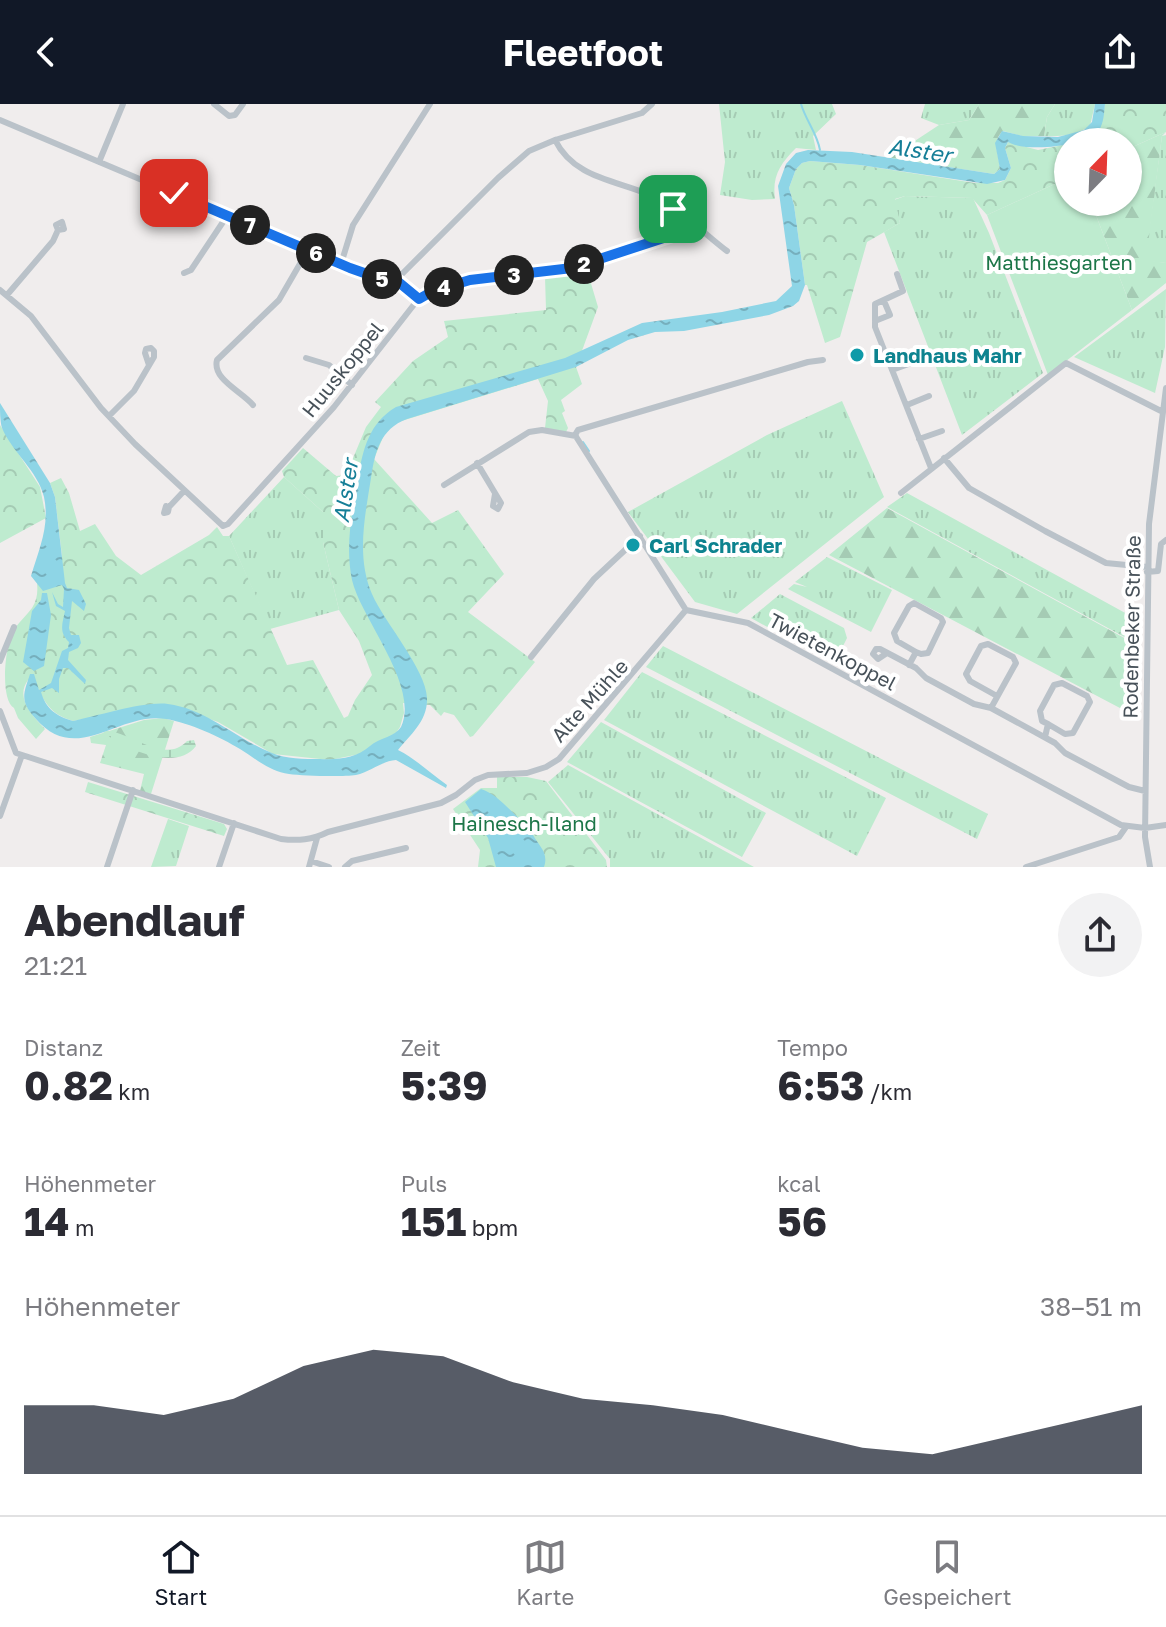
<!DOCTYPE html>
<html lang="de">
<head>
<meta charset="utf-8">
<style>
  body { margin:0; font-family:"Golos Text",sans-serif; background:#f2f2f3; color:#2b2b33; height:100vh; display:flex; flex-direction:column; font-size:30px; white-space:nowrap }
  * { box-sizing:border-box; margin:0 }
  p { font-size:26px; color:#7c7c81 }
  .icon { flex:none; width:44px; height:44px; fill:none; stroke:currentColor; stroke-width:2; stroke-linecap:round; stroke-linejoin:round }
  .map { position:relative; height:763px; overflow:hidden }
  .panel { display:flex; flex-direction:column; background:#fff; flex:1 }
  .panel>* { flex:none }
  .needle { width:52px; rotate:23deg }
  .tools { position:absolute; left:1054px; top:24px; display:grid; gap:16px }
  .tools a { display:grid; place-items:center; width:88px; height:88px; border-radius:50%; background:#fff; box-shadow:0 2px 6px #0004; font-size:40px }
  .pin { position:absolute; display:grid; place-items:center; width:68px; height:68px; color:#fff; margin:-34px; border-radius:16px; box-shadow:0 4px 12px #0006 }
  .km { position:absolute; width:40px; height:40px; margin:-20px; border-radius:50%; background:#222; color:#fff; font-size:22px; line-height:40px; text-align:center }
  .round { display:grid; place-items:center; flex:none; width:84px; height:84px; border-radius:42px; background:#f2f2f3 }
  .headline { display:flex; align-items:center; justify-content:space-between; height:136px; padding:0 24px }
  h1 { font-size:44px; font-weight:700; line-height:60px }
  .metrics { display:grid; grid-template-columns:repeat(3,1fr); gap:12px; height:136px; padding:8px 24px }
  .metrics div { display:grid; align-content:center }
  .metrics b { font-size:40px; font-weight:700 }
  .metrics small { font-size:22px; font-weight:400 }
  .metrics p { font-size:22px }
  .chart { height:224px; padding:16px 24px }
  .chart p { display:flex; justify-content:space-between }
  .chart svg { width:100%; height:144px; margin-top:8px; fill:#111827; opacity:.7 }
  header { display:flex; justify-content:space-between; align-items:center; height:104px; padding:0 24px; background:#111827; color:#fff; font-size:36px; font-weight:700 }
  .tab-bar { display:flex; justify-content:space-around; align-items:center; height:112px; border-top:2px solid #e1e1e2; background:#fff; font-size:22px; color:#7c7c81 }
  .tab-bar a { display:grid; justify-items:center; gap:4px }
  .tab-bar .current { color:#111827 }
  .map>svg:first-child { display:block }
  .grass { fill:url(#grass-tufts) }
  .forest { fill:url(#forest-firs) }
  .wetland { fill:url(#wetland-marsh) }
  .park { fill:url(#park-crowns) }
  .garden { fill:#beebcf }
  .water { fill:url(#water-ripples) }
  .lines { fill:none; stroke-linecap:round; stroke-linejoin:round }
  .stream { stroke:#8ed5e6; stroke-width:2 }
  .minor { stroke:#bac2c9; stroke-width:6 }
  .route-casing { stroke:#fff; stroke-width:16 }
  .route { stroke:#1a73e8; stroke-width:10 }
  .culture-dot { fill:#0f9aa8; stroke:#fff; stroke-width:3 }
  .labels { text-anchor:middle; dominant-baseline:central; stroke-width:8; stroke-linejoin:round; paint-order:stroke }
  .park-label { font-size:20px; fill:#1c7648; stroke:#fff }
  .culture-label { font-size:20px; font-weight:bold; fill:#0d838f; stroke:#fff; text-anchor:start }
  .street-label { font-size:20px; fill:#475159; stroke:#fff }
  .water-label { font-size:22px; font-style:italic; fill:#157e97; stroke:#fff }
</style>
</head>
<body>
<header><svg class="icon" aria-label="back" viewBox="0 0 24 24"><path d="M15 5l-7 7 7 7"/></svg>Fleetfoot<svg class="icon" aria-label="share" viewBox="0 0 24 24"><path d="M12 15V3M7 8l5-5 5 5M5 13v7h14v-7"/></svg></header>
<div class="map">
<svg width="1166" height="763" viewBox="0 0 1166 763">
  <defs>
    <pattern id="grass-tufts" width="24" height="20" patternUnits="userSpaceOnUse" patternTransform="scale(2)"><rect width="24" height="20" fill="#beebcf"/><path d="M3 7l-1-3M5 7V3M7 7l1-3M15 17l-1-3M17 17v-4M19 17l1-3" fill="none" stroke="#a5cbb4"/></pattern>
    <pattern id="forest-firs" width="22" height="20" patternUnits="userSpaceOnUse" patternTransform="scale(2)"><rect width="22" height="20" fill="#beebcf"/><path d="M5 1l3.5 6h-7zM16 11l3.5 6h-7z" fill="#a5cbb4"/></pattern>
    <pattern id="wetland-marsh" width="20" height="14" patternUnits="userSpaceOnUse" patternTransform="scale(2)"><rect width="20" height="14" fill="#beebcf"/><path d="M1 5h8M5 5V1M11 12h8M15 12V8" fill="none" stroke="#a5cbb4"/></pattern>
    <pattern id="park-crowns" width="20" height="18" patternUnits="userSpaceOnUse" patternTransform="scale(2)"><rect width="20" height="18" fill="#beebcf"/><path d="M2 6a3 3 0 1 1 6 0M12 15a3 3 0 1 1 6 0" fill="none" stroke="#a5cbb4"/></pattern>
    <pattern id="water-ripples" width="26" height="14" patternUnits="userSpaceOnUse" patternTransform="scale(2)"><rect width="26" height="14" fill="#8ed5e6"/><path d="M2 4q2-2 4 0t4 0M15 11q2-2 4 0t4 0" fill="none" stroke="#76afbd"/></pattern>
  </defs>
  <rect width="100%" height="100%" fill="#f0eded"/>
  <path class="grass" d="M719 0H832L836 10 813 32 816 46 796 44C780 60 772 72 775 95L752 96 720 91 725 58Z
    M925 0H979L969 16 939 21 921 14Z
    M1055 0H1095L1090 22C1077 31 1060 33 1044 32L1047 13Z
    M1166 31V159L1145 157 1162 32Z
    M905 92 973 94 989 129 1043 269 962 331 884 128 900 119 894 96Z
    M1166 185 1165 243 1155 289 1074 253Z
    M842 297 884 393 737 510 695 498 628 408 767 331Z
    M284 373 323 408V438L339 506 270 525 229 432Z
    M907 389 1138 516 1139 541 887 403Z
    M827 453 892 486 871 528 788 485 794 480 807 483 795 478Z
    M780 490 844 524 847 534 841 546 836 548 834 557 831 558 751 514Z
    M663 542 988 710 977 735 646 563Z
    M642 568 886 694 857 752 604 616Z
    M601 618 766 709 742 753 567 658Z
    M568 661 754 763H610V755L548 678Z
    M168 715 189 722 176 762 151 763Z"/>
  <path class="forest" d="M979 0H1055L1047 13 1044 32H1022L1003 27C991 38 999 50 1000 65L994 70 889 54 939 21 969 16Z
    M1166 28 1162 32 1146 156 1166 159V179L1132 206 1091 98H1128V45Z
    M887 404 1139 542 1137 613 829 451Z
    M163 614 174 617 151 690 140 687 144 670 100 659 106 641 91 639 90 633 144 616Z"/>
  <path class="wetland" d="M107 627C131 628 165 661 187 637L194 636 196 642C176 669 123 644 103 628Z"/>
  <path class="park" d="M1105 0H1166V28L1128 45V38H1074C1100 28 1100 27 1105 0Z
    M1008 38 1038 46 1068 40V74L987 111 972 94 905 92 895 95 900 119 867 138 840 233 825 239 807 181H805L794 101 789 84 796 65 802 59 810 57 860 61 975 79H998L1005 76 1011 64 1005 44Z
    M587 166 598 203 576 263 582 280 561 296 565 307 562 309 568 324 566 328 545 324 548 297 538 275 395 319 386 326 374 355 432 419 458 406 504 470 468 508 535 558 473 632 470 633 454 611 444 608 441 612 430 601 403 599 404 609 400 623 396 629 360 650 330 656 273 650 218 618 167 600 73 617C49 610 43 596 34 575L28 576C15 594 32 611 45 625L36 635 18 614 14 604C0 597 4 540 15 524 20 517 27 511 32 504 37 496 38 488 37 479L43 485 62 452 55 393 50 379 61 374 69 389 80 427 95 420 116 452 141 471 209 431 217 423 223 432H229L287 561 313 556 344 614 348 612 355 596 372 571 359 537 339 506 323 438V408L284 373 282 367 303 344 336 372 346 371 366 323 381 303 375 298 413 257 448 233 444 217 546 206 545 173Z
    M0 321 40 383 46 414 0 439Z
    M497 673H527L546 677 606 756 607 763H478L480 746 453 705 481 684H497Z
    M88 678 224 720 227 725 224 732 85 688Z"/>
  <path class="garden" d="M1068 74V98H1091L1132 206 1048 271 987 111Z"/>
  <path class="water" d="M1095 0H1105C1104 8 1104 19 1099 26 1089 42 1026 49 1008 38L1005 44 1011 64 1005 76 987 80 860 61 810 57 802 59 796 65 789 84 794 101 805 181 799 197 793 202 769 211 684 227 655 228 628 236 576 263 407 315C380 325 375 348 371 374 365 412 356 453 372 490 384 518 426 565 427 594 428 617 410 631 398 646 416 655 430 669 447 681L446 684 396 656C382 657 370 668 356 671 343 673 303 672 289 670 269 667 256 655 240 645 220 633 190 619 166 615 118 607 77 663 35 614 19 596 24 589 30 570H34L39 586 51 579 62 547 68 544 69 538C59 528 62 521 65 507L56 502 52 488 58 500 63 503 64 485 62 481 43 487 31 472C39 445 50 422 44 393 38 367 12 348 2 324 0 317 0 307 0 299L50 379 55 393 65 479 67 484 79 486 86 500 84 507 72 497 69 524 71 531H79L81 539 78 544 69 548 68 556 86 576 85 580 68 564H63L59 575V589L52 584 41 588C46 605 56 612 73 617 98 612 144 597 168 600 207 605 236 635 272 649 286 655 304 655 320 655 339 656 356 654 370 642 379 634 395 633 401 623 420 582 361 515 352 476 345 442 352 408 358 374 363 345 369 319 396 303L565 254 642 219 722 208 776 197 792 182 778 82 786 60 796 49 808 46 852 48 994 70 1000 65 995 39 1002 27 1023 32 1058 33 1084 26 1092 18Z
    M42 489H47L51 511 44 562 34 567 23 558 32 507 41 496Z
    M481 685C501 691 515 715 533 726V731C539 742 549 749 544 763H496L488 734 465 698Z"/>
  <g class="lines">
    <path class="stream" d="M801 0C806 17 817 29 820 46
      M583 338 589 347"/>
    <path class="minor" d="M214 0 229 12 235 11 243 0
      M0 16 350 164 384 176H396L419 195
      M555 36C574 74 615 76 650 91 679 103 703 129 727 147
      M99 58 123 0
      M341 160 353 121 430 0
      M184 169 191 166 227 112
      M897 170 903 187 875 200V223L931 364
      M396 176 498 74 529 47 555 36 642 9 652 0
      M0 186 31 212 101 304 135 340 223 422 228 420 334 303 416 198C452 163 526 176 571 164 610 154 649 138 688 126L693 121
      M7 191 53 137 58 126 56 121 62 118 64 125 58 126
      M875 217 890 211 884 197
      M306 254 329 261 352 281
      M823 256 808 258 578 326 575 331 686 506 748 519 1121 721 1145 724 1166 721
      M892 266 917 257
      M253 301C241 287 212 275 217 256L279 196 308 146
      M907 301 929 292
      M109 312 134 287 154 253V247L151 244 146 245 145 249 149 261
      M919 335 942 327
      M944 354 969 384 1045 427 1106 459 1147 463
      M477 359 501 399 498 405 493 402 495 390
      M444 381 529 328 542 326 576 332
      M901 389 1066 259 1163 308
      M169 403 168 408 164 409 166 402 169 403 184 387
      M1147 468 1158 467 1161 440 1166 436
      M887 549 878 555 873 550 876 545H880L916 564 926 574 974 600 991 604 1055 639 1065 649 1129 683 1145 687
      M531 553 594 475 640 432
      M0 557 14 523
      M909 561 916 548 921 550 928 549 943 518 941 514 914 499 909 502 894 529 897 537 916 548
      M991 604 1016 559 1013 553 988 540 981 542 966 570 970 577 997 592
      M0 607 16 649 281 735C298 737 312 736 328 728L441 699 456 691 475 676 488 671 527 669 546 663 559 655 686 506
      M1045 633 1048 620 1065 630 1073 629 1090 598 1087 592 1062 579 1054 581 1040 607 1042 617 1048 620
      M0 712 22 651
      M311 757 329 763
      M107 763 133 686
      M219 763 234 719
      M309 763 317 734
      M345 763 352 757 406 744
      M1026 763 1119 733 1126 723
      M1150 763 1145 733 1149 420 1166 284"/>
  </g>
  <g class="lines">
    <g class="route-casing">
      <path id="route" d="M174 89 350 164 384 176H396L419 195 433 187 470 176 572 164 688 126 693 121 673 105"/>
    </g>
    <use href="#route" class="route"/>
  </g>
  <g class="culture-dot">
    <circle cx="857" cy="251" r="8"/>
    <circle cx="633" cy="441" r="8"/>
  </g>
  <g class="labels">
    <g class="park-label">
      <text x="1059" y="158">Matthiesgarten</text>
      <text x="524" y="719">Hainesch-Iland</text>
    </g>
    <g class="culture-label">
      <text x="873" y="251">Landhaus Mahr</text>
      <text x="649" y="441">Carl Schrader</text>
    </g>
    <g class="street-label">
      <text transform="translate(342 265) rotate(-51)">Huuskoppel</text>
      <text transform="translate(1131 523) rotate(-89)">Rodenbeker Straße</text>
      <text transform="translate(833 547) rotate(28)">Twietenkoppel</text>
      <text transform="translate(589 596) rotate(-48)">Alte Mühle</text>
    </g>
    <g class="water-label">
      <text transform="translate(920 46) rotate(9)">Alster</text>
      <text transform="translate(345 387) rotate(-81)">Alster</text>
    </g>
  </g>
</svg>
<div class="tools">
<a><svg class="needle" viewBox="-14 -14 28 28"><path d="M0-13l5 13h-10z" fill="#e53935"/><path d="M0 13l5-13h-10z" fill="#7c7c81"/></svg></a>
</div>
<div class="pin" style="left:673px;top:105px;background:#1e9e55"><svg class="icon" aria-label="arrive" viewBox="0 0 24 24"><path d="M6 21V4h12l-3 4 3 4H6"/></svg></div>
<div class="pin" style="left:174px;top:89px;background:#d93025"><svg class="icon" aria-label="check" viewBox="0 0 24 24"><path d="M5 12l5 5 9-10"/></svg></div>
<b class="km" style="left:584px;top:160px">2</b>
<b class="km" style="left:514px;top:171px">3</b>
<b class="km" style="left:444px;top:183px">4</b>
<b class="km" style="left:382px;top:175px">5</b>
<b class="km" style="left:316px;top:149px">6</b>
<b class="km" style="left:250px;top:121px">7</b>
</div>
<section class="panel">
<div class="headline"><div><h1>Abendlauf</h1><p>21:21</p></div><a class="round"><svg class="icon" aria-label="share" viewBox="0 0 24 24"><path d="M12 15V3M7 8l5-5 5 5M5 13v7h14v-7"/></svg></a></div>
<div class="metrics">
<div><p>Distanz</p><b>0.82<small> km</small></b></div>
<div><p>Zeit</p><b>5:39</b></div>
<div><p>Tempo</p><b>6:53<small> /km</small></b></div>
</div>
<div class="metrics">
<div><p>Höhenmeter</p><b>14<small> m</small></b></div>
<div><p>Puls</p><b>151<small> bpm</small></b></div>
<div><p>kcal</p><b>56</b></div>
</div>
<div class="chart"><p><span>Höhenmeter</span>38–51 m</p>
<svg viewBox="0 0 160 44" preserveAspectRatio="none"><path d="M0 44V23L10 23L20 26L30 21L40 11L50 6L60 8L70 16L80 21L90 23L100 26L110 31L120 36L130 38L140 33L150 28L160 23V44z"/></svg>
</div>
</section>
<nav class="tab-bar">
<a class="current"><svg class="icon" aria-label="home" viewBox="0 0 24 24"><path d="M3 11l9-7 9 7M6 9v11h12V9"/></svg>Start</a>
<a><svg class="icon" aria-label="map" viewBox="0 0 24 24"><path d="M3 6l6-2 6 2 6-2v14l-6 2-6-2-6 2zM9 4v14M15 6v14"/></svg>Karte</a>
<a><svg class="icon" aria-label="saved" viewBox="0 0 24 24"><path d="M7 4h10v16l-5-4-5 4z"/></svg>Gespeichert</a>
</nav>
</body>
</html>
